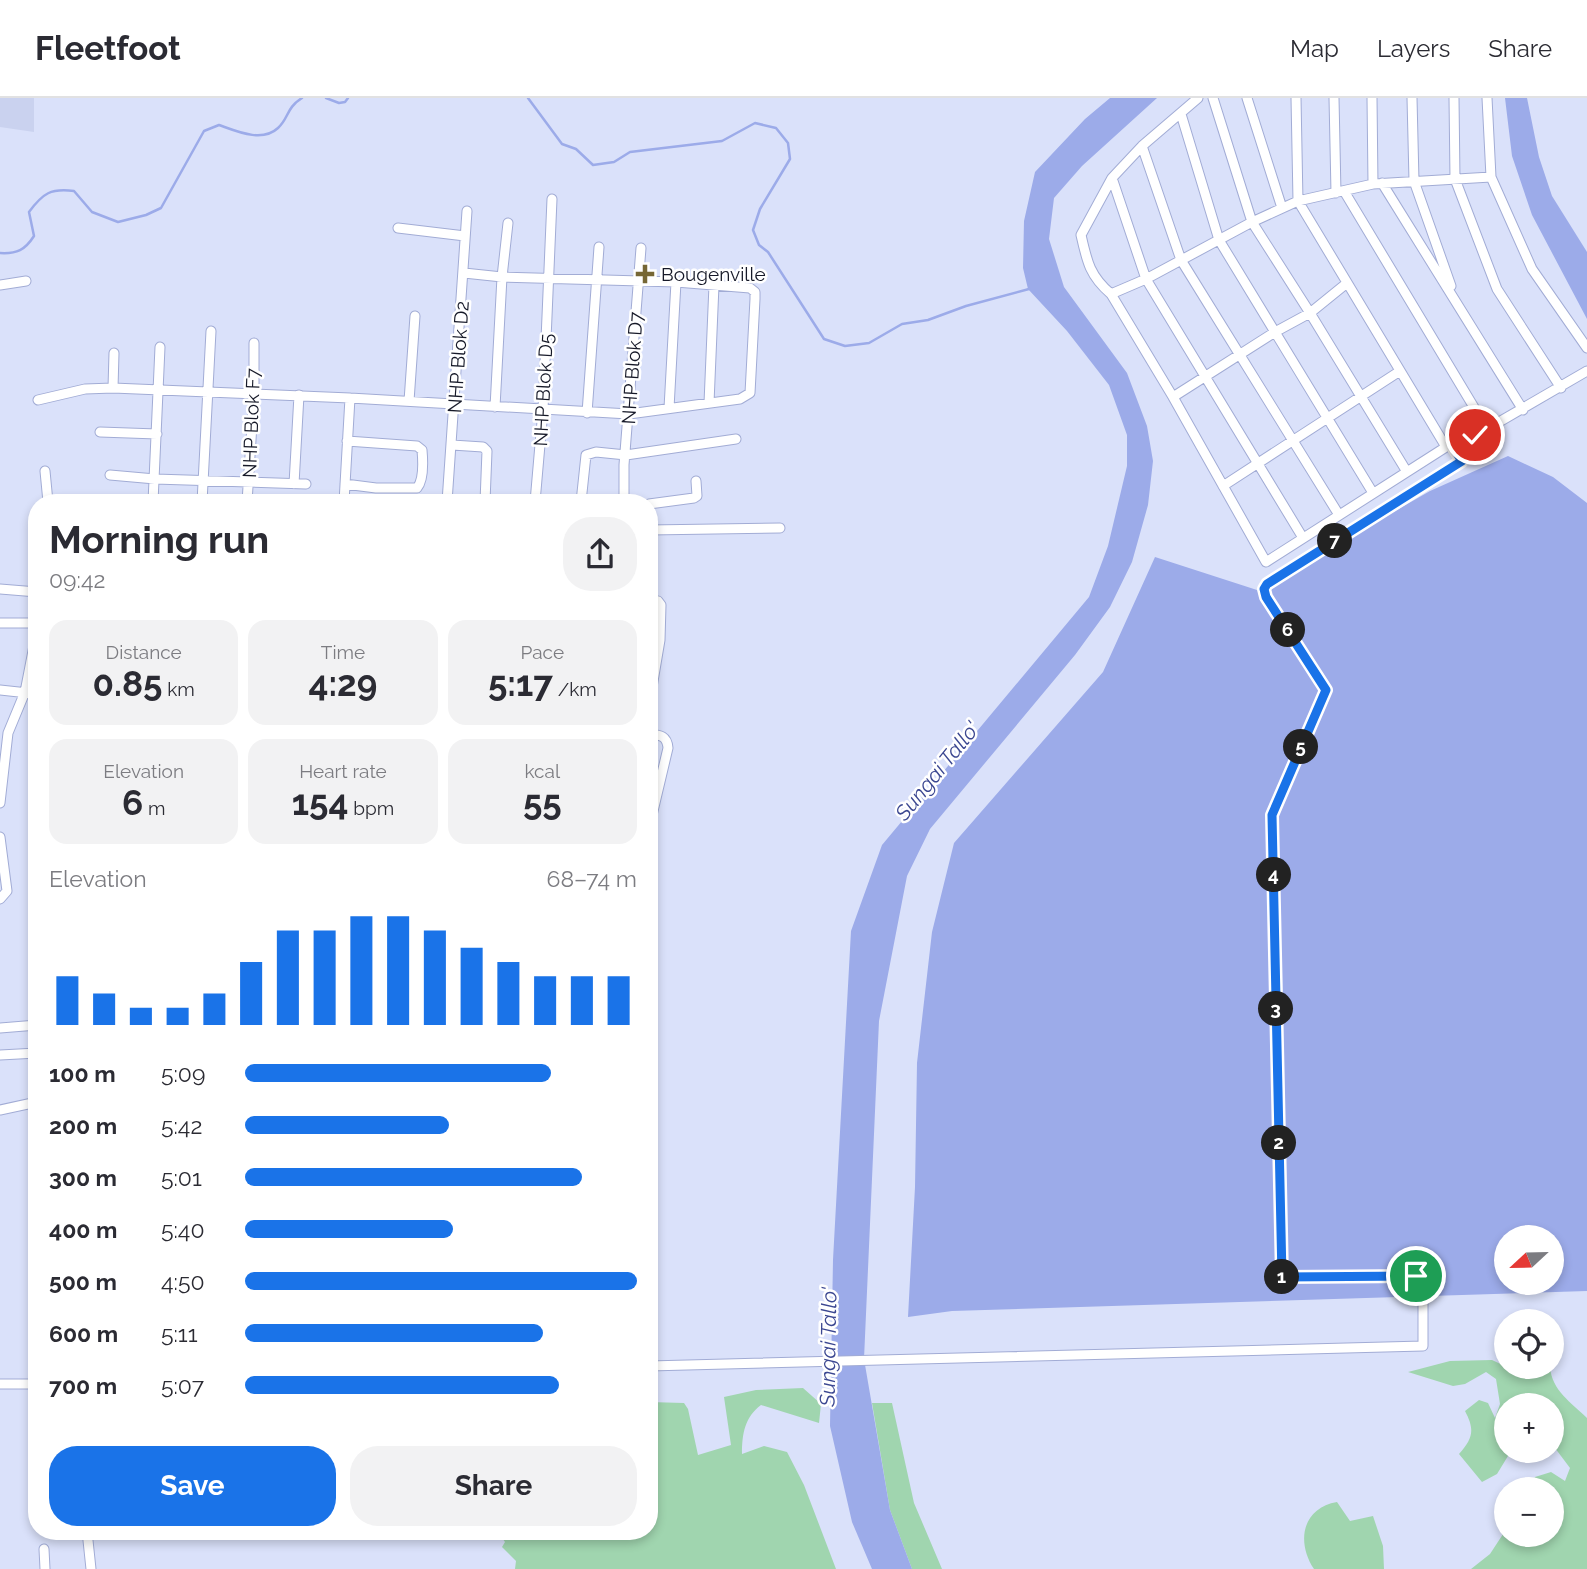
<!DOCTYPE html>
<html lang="en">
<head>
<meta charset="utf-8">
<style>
  body { margin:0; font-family:Raleway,sans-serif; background:#f2f2f3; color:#2b2b33; height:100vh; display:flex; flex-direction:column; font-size:26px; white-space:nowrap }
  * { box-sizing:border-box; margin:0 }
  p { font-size:23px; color:#7c7c81 }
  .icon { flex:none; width:38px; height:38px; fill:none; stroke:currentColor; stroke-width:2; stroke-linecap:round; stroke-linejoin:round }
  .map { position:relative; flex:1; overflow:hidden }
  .details { position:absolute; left:28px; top:396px; width:630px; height:1046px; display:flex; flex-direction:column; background:#fff; border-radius:28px; box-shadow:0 4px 10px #0003 }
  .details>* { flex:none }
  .needle { width:46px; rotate:248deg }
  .fabs { position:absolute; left:1494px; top:1127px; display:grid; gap:14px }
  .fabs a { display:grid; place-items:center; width:70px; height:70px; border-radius:50%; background:#fff; box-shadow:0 4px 10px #0003; font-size:35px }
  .pin { position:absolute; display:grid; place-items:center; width:60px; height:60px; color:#fff; margin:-30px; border:4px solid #fff; border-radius:50%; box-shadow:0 2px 7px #0007 }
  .km { position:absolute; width:35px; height:35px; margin:-18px; border-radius:50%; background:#222; color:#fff; font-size:19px; line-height:35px; text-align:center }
  .round { display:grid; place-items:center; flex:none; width:74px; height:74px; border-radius:28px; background:#f2f2f3 }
  .head { display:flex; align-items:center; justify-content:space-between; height:119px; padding:0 21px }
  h1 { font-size:38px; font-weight:700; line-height:52px }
  .stats { display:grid; grid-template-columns:repeat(3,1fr); gap:10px; height:119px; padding:7px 21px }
  .stats div { display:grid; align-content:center; border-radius:18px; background:#f2f2f3; text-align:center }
  .stats b { font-size:35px; font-weight:700 }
  .stats small { font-size:19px; font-weight:400 }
  .stats p { font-size:19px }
  .chart { height:196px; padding:14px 21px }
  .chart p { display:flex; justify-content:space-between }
  .chart svg { width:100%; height:126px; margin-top:7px; stroke:#1a73e8; stroke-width:6 }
  .primary-button { display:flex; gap:14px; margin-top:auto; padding:14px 21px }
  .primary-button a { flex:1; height:80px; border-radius:28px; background:#1a73e8; color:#fff; font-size:28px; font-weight:700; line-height:80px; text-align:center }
  .primary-button a+a { background:#f2f2f3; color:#2b2b33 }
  ul { padding:0 21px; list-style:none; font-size:23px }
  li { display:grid; grid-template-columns:112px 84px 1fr; align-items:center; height:52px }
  li i { height:18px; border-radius:9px; background:#1a73e8 }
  header { display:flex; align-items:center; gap:42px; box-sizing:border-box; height:98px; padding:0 35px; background:#fff; border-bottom:2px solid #e1e1e2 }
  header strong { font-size:33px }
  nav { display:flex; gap:38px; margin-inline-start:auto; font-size:24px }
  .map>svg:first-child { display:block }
  .built { fill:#cad2ef }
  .green { fill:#a0d5af }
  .water { fill:#9cabe9; fill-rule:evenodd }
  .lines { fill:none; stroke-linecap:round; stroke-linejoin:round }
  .stream { stroke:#9cabe9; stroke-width:2.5 }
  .street-casing { stroke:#a2acd5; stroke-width:11 }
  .street { stroke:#fff; stroke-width:9 }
  .route-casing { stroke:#fff; stroke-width:14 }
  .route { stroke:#1a73e8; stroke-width:9 }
  .poi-dot { fill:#766735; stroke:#fff; stroke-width:2.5 }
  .labels { text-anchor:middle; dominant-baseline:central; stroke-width:5; stroke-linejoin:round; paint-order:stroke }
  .poi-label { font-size:19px; fill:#161928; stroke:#fff; text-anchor:start }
  .street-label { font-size:19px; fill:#161928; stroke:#fff }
  .water-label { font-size:21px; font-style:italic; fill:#3b4791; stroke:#fff }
</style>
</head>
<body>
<header>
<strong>Fleetfoot</strong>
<nav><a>Map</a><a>Layers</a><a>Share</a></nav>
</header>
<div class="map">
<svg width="1587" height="1471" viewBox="0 0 1587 1471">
  <rect width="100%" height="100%" fill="#dae1fa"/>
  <path class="built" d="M0 0H34V34L0 29Z"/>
  <path class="green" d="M1492 1262 1507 1269H1550C1552 1293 1571 1304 1587 1320V1471H1471L1490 1456 1507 1430V1437H1552V1391H1531L1535 1379 1551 1374 1565 1383 1570 1370 1552 1346V1307H1507V1353H1519L1508 1358 1497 1376 1482 1384 1459 1356C1473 1340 1475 1332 1465 1313L1479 1302 1488 1305 1495 1320 1500 1306 1496 1281 1486 1274 1465 1286 1453 1288 1408 1274 1450 1263Z
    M803 1290 821 1306 819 1325 761 1307C745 1319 742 1335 742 1356L764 1348 787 1354 804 1387 836 1471H515L516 1463 502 1449 505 1444 497 1433H649V1304L684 1305 688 1311 698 1357 731 1347 724 1299 756 1292Z
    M872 1305H892L914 1405 942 1471H912L890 1412Z
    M1337 1404 1350 1423 1373 1418 1383 1448 1384 1471H1314C1296 1444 1302 1410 1337 1404Z"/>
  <path class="water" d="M1110 0H1157L1082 68 1054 100 1049 141 1064 189 1127 275 1147 328 1153 363 1148 407 1132 464 1110 509 1075 557 930 731 907 778 879 923 864 1261 890 1412 912 1471H872L852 1424 830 1328 833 1162 851 833 882 747 1089 499 1108 448 1127 368V337L1109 287 1067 233 1028 191 1023 170 1024 123 1035 74 1085 21Z
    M1505 0H1527L1539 59 1552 98 1587 154V221L1532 117 1512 58Z
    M1508 358 1553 379 1587 405V1193L952 1213 908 1219 915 1089 917 965 932 834 954 745 1103 574 1155 459 1257 492 1430 393ZM1507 1139H1552V1185H1507Z"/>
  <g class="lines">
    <path class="stream" d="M326 0 339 5 345 4 348 0
      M528 0 562 46 576 51 593 67 614 64 630 54 722 43 755 25 776 30 788 45 790 61 760 111 753 132 759 147 768 154 824 241 845 248 869 245 902 226 928 222 966 208 1029 191
      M0 155C17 156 25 152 34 138L29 114C43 95 51 90 74 93L92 114 118 124 146 117 161 110 204 33 219 27C236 33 262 45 278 30 289 20 286 10 302 0"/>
    <g class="street-casing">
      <path id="street" d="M1198 0 1142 48 1112 80 1081 137C1087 164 1090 178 1111 196L1173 299 1266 464 1446 349 1487 331 1587 273
        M1213 0 1252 124 1310 215 1407 374
        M1247 0 1282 110
        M1296 0 1298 103 1446 349
        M1334 0 1336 95
        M1372 0 1373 86
        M1412 0 1414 83 1451 188
        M1454 0 1455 81 1497 191 1561 290
        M1181 16 1219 142 1373 395
        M1142 48 1181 162 1339 417
        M1491 79 1532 171 1587 250
        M1112 80 1146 181 1303 440
        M1382 85 1523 312
        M1344 93 1487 331
        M398 130 465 138
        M0 187 26 183
        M1111 196 1146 181 1252 124 1298 103 1373 86 1491 79 1487 0
        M113 290 114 255
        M1173 299 1275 234 1310 215 1347 185
        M38 302 85 291 113 290 350 300 629 316 740 301 750 295 755 201V194L750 190 676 184 502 179 464 175
        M409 303 415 218
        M709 305 714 187
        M495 309 502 179 508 125
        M669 310 676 184
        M587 315 599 149
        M100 334 157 336
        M452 347 483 349 487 353 485 404
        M45 373 48 404
        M110 377 155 381 306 386
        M294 386 299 297
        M345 386 376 390H417C424 382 423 363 422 352L417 348 347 343
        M1223 388 1400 273
        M153 404 160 249
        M202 404 211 233
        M247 404 254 296V245
        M344 404 350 300
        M447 404 467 113
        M535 404 543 312 552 101
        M581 404 586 357 596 354 626 357 736 341
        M624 404V367L641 150
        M649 406 694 400 697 398 696 383
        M649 432 780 430
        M0 491 37 494
        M649 501 658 503 661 507 660 542 649 607
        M0 525H37
        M0 592 37 596
        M649 636C661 637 667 638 668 650L649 730
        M0 705 8 635 25 594 37 532
        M0 739 7 793 0 801
        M0 930 37 927
        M0 957 37 955
        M0 1012 37 1004
        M649 1268 1423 1248V1183L1420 1179H1282L1272 717 1326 592 1266 499 1264 491 1267 486 1488 347
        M0 1286H37
        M87 1433 91 1471
        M44 1451 45 1471"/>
    </g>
    <use href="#street" class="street"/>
  </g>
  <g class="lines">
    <g class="route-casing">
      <path id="route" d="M1416 1178 1282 1179 1272 717 1326 592 1266 499 1264 491 1267 486 1462 363 1452 347 1475 337"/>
    </g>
    <use href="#route" class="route"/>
  </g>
  <path class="poi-dot" d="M641.5 165.5h7v7h7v7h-7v7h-7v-7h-7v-7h7z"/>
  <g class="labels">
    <g class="poi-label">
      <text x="661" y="176">Bougenville</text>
    </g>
    <g class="street-label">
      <text transform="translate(458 259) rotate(-86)">NHP Blok D2</text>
      <text transform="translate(632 270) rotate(-86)">NHP Blok D7</text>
      <text transform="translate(543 292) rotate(-87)">NHP Blok D5</text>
      <text transform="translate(251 325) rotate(-88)">NHP Blok F7</text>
    </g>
    <g class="water-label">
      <text transform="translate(937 673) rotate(-51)">Sungai Tallo'</text>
      <text transform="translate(828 1249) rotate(-89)">Sungai Tallo'</text>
    </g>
  </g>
</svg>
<div class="fabs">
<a><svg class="needle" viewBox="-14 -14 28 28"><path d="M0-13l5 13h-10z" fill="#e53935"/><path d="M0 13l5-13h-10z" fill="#7c7c81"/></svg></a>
<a><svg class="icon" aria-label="locate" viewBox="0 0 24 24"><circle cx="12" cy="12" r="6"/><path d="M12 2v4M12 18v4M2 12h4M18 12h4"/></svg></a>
<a>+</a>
<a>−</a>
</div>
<div class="pin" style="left:1416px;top:1178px;background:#1e9e55"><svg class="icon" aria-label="arrive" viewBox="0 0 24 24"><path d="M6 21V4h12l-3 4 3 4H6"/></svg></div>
<div class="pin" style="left:1475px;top:337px;background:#d93025"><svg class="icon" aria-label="check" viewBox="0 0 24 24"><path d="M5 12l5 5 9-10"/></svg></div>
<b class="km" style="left:1282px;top:1179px">1</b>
<b class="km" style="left:1279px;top:1045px">2</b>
<b class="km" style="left:1276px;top:911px">3</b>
<b class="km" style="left:1274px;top:777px">4</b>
<b class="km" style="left:1301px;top:649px">5</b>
<b class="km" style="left:1288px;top:532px">6</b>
<b class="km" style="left:1335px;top:443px">7</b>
<section class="details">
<div class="head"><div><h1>Morning run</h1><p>09:42</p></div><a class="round"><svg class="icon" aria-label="share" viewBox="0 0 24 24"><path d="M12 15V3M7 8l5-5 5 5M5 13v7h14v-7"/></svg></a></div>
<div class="stats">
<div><p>Distance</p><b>0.85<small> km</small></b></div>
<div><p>Time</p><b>4:29</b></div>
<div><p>Pace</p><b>5:17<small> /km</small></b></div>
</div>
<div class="stats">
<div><p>Elevation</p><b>6<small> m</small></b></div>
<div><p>Heart rate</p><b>154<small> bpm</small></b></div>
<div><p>kcal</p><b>55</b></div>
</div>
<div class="chart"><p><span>Elevation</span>68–74 m</p>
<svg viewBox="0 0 160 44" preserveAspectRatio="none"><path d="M5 44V27M15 44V33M25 44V38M35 44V38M45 44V33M55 44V22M65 44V11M75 44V11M85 44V6M95 44V6M105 44V11M115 44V17M125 44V22M135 44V27M145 44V27M155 44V27"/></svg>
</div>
<ul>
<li><b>100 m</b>5:09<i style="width:78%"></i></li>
<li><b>200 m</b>5:42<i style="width:52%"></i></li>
<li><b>300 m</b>5:01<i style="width:86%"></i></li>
<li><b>400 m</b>5:40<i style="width:53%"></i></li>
<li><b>500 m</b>4:50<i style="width:100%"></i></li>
<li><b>600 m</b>5:11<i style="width:76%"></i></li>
<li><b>700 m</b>5:07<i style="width:80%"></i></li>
</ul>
<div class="primary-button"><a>Save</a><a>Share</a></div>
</section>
</div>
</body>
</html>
